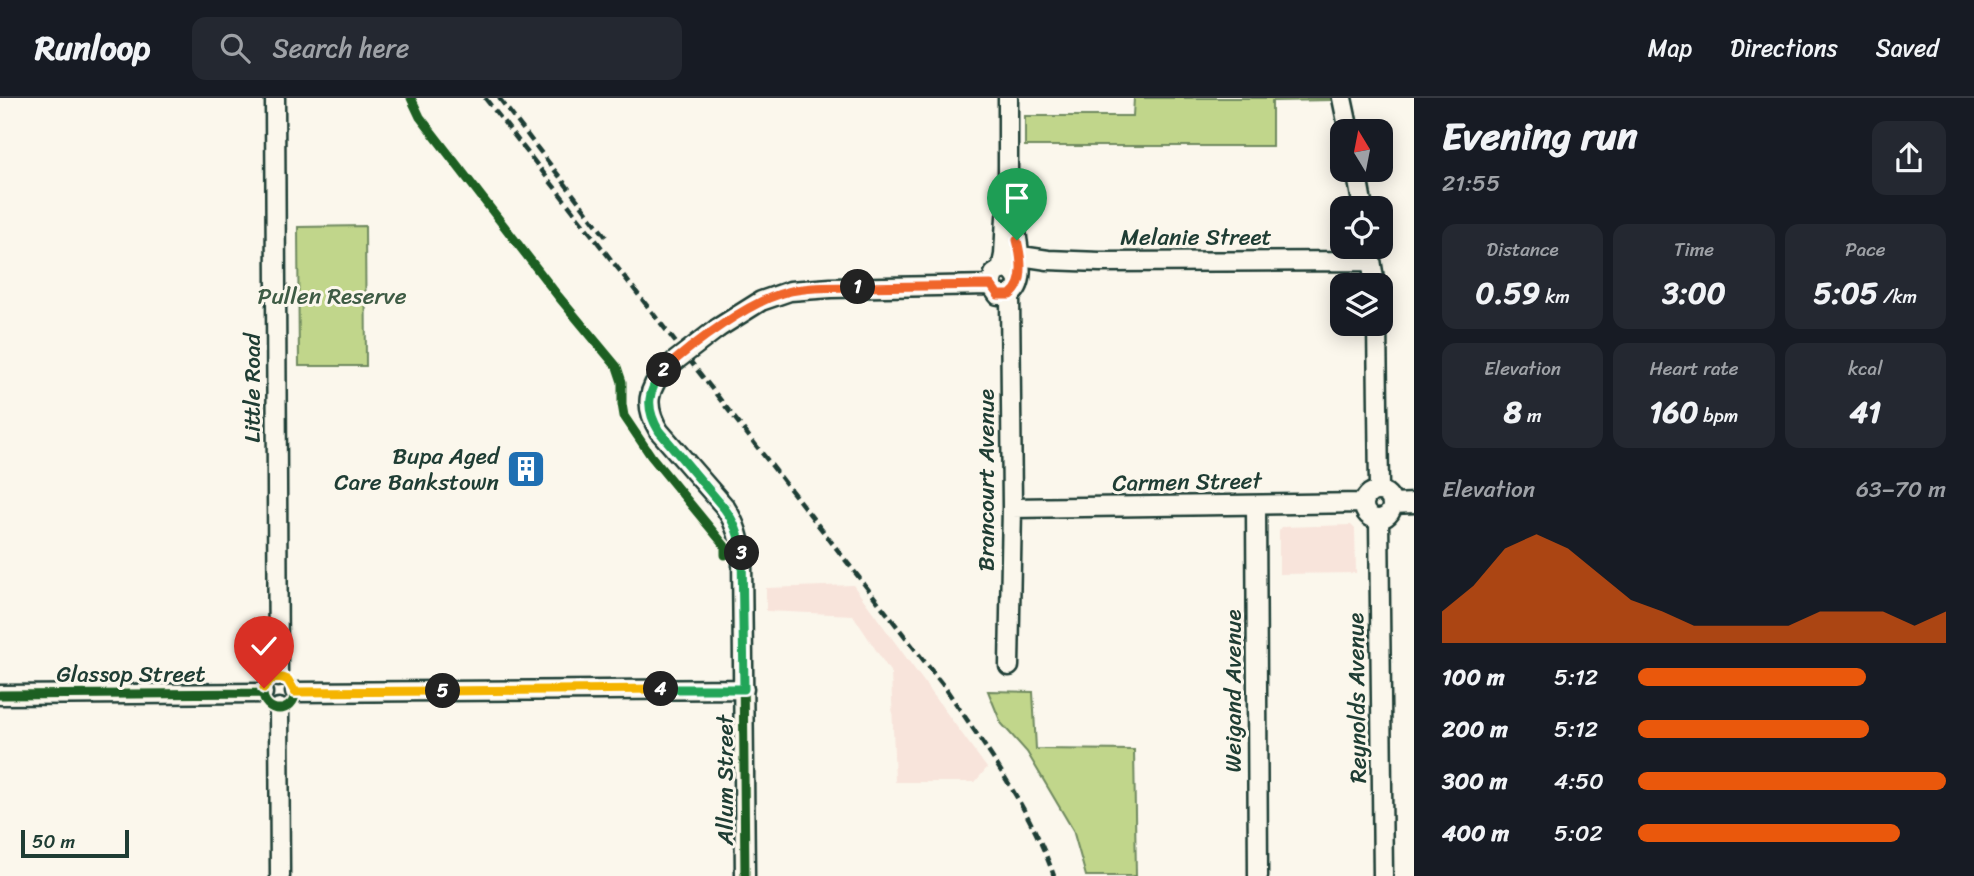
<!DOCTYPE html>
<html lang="en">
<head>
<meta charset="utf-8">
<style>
  body { margin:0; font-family:Sriracha,sans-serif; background:#242831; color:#f1f3f6; height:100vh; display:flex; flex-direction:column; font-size:26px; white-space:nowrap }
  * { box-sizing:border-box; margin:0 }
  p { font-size:23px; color:#9ea1a6 }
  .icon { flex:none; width:38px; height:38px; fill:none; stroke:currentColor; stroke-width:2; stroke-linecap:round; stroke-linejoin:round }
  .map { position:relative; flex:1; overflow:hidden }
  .drawer { display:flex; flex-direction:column; background:#171b24; width:560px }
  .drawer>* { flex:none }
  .needle { width:46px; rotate:350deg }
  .tools { position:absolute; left:1330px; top:21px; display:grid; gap:14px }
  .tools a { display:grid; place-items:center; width:63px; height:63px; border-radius:14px; background:#171b24; box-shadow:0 4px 18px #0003; font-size:35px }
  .scale { position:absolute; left:21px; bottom:18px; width:108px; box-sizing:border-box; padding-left:7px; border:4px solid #1f3d34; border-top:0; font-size:19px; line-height:24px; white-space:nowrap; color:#1f3d34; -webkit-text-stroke:5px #fbf7ec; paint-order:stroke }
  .pin { position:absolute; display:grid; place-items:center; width:60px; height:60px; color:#fff; margin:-72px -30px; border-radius:50% 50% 50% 0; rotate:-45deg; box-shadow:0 0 7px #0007 }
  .pin .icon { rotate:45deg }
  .km { position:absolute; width:35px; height:35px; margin:-18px; border-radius:50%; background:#222; color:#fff; font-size:19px; line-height:35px; text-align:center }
  .round { display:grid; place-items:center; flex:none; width:74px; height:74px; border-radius:14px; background:#242831 }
  .headline { display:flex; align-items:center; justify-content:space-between; height:119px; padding:0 28px }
  h1 { font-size:38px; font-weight:700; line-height:52px }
  .figures { display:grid; grid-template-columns:repeat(3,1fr); gap:10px; height:119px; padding:7px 28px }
  .figures div { display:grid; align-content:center; border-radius:14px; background:#242831; text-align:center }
  .figures b { font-size:30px; font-weight:700 }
  .figures small { font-size:19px; font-weight:400 }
  .figures p { font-size:19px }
  .chart { height:196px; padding:14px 28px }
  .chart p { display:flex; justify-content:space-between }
  .chart svg { width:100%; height:126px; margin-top:7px; fill:#ea580c; opacity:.7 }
  ul { padding:0 28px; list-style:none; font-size:23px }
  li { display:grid; grid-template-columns:112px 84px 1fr; align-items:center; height:52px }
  li i { height:18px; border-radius:9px; background:#ea580c }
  header { display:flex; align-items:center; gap:42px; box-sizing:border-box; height:98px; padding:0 35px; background:#171b24; border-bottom:2px solid #363941 }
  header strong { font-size:33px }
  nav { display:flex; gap:38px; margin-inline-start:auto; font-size:24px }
  .search { width:490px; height:63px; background:#242831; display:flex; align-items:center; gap:18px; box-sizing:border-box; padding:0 24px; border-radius:14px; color:#9ea1a6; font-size:26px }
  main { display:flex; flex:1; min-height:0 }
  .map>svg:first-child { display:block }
  .built { fill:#f8e4db }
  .green { fill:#c1d68b; stroke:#708a60; stroke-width:2 }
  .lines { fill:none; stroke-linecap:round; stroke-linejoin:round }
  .minor-casing { stroke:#1f3d34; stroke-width:23 }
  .minor { stroke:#fbf7ec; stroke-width:18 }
  .rail { stroke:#1f3d34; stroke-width:4.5; stroke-dasharray:10 5; stroke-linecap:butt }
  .minor-bridge-casing { stroke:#1f3d34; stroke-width:23; stroke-linecap:butt }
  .minor-bridge { stroke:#fbf7ec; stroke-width:18 }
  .cycleway-casing { stroke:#fbf7ec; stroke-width:13 }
  .cycleway { stroke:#1b5e20; stroke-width:9 }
  .split-1-casing { stroke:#fff; stroke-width:14 }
  .split-2-casing { stroke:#fff; stroke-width:14 }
  .split-3-casing { stroke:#fff; stroke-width:14 }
  .split-4-casing { stroke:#fff; stroke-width:14 }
  .split-5-casing { stroke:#fff; stroke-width:14 }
  .split-6-casing { stroke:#fff; stroke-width:14 }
  .split-1 { stroke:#f0652b; stroke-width:9 }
  .split-2 { stroke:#f0652b; stroke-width:9 }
  .split-3 { stroke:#22a559; stroke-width:9 }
  .split-4 { stroke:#22a559; stroke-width:9 }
  .split-5 { stroke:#f5b400; stroke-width:9 }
  .split-6 { stroke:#f5b400; stroke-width:9 }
  .labels { text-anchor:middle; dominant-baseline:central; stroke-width:6; stroke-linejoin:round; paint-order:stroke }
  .street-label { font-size:23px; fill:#1f3d34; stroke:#fbf7ec }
  .park-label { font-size:23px; fill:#3f5c45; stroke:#fbf7ec }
  .poi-label { font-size:23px; fill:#1f3d34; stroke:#fbf7ec; text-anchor:end }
</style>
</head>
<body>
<header>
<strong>Runloop</strong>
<div class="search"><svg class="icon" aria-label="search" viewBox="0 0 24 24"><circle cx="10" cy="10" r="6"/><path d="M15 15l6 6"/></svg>Search here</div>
<nav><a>Map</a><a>Directions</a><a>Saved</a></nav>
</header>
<main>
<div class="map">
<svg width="1414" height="778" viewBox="0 0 1414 778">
  <rect width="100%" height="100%" fill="#fbf7ec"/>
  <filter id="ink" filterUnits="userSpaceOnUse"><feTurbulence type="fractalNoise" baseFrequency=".0143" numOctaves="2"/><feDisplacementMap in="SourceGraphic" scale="14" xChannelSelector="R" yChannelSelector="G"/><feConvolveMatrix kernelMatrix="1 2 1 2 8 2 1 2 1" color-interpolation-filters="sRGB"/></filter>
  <g filter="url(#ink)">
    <path class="built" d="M1351 427 1355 431 1356 475 1279 476V433L1282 429Z
      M853 487 987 670 975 684H895L891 575 853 517 766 513V490Z"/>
    <path class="green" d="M1134 0H1332V2L1272 3V48H1025V18H1133Z
      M365 128 366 268H299L298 129Z
      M988 593 1033 594 1036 651 1134 652 1136 778H1086L1073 732 1027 654 1001 625Z"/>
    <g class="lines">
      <g class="minor-casing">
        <path id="minor" d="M275 0 278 579
          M1008 0V88
          M1342 0 1349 33
          M1356 72 1363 110
          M1009 78C1012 98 1014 119 1017 140 1019 157 1027 186 1010 197H998L991 187 994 176C1004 168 1014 171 1018 183
          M1369 149 1375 187
          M1021 158 1048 162 1100 164 1371 163
          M1001 172 1004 157 1006 119
          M1377 226 1379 392
          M718 230 761 203 790 193 831 190 991 187
          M666 270C647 291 644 308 659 333L725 409C736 426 740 441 742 460L745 778
          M1364 407a14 14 0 1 1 28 0a14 14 0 1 1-28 0Z
          M1393 406 1414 405
          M1256 408 1258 778
          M1012 410 1364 405
          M1379 421 1383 778
          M1009 568 1012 410 1010 197
          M295 594 744 591
          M0 597 263 595
          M279 610 280 778"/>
      </g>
      <use href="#minor" class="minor"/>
      <path class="rail" d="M485 0 946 591C986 650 1030 710 1054 778
        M499 0 606 139"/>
      <g class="minor-bridge-casing">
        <path id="minor-bridge" d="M666 270 718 230"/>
      </g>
      <use href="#minor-bridge" class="minor-bridge"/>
      <g class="cycleway-casing">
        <path id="cycleway" d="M411 0 420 19 558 198 617 269 622 284V306L624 318 651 358 725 448V457
          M653 289C647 305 650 318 659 333L725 409C736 426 740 441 742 460L745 778
          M263 595a16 16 0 1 1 32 0a16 16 0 1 1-32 0Z
          M295 594 744 591
          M0 597 263 595"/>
      </g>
      <use href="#cycleway" class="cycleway"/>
    </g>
  </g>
  <g class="lines" filter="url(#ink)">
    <g class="split-1-casing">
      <path id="split-1" d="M858 189 991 187 998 197H1010C1026 186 1021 158 1017 142"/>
    </g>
    <g class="split-2-casing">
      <path id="split-2" d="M664 272C692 246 750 203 787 194 810 188 835 190 858 189"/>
    </g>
    <g class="split-3-casing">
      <path id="split-3" d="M664 272C647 293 645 310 659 333L724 410C735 424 740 438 742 455"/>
    </g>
    <g class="split-4-casing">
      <path id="split-4" d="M661 591H744L742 455"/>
    </g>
    <g class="split-5-casing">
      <path id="split-5" d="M443 593 661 591"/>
    </g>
    <g class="split-6-casing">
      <path id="split-6" d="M264 590C269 580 278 577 288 582L295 594 443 593"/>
    </g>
    <use href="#split-1" class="split-1"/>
    <use href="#split-2" class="split-2"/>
    <use href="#split-3" class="split-3"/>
    <use href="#split-4" class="split-4"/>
    <use href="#split-5" class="split-5"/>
    <use href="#split-6" class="split-6"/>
  </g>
  <defs>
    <g id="building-square" transform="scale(2.0125)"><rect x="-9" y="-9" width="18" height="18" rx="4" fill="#1f6fb2" stroke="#fbf7ec"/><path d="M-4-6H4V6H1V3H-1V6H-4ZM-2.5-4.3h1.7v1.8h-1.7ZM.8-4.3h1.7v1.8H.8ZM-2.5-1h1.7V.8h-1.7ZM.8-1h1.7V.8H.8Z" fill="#fff"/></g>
  </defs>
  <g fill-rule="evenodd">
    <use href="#building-square" x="526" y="371"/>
  </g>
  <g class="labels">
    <g class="street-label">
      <text x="1196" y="139">Melanie Street</text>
      <text transform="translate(252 290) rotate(-90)">Little Road</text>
      <text transform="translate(986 382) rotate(-90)">Brancourt Avenue</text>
      <text transform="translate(1187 384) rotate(-1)">Carmen Street</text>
      <text x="131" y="576">Glassop Street</text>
      <text transform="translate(1233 593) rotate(-90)">Weigand Avenue</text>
      <text transform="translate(1357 600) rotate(-91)">Reynolds Avenue</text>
      <text transform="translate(725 682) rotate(-90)">Allum Street</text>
    </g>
    <g class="park-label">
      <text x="332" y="198">Pullen Reserve</text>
    </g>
    <g class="poi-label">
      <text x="499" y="358">Bupa Aged<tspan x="499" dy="26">Care Bankstown</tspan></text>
    </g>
  </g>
</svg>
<div class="tools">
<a><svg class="needle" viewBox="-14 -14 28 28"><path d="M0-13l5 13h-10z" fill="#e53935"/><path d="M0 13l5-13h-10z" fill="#9ea1a6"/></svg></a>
<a><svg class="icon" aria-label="locate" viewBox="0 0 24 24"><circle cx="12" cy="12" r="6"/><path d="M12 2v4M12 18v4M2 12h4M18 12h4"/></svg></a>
<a><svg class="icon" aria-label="layers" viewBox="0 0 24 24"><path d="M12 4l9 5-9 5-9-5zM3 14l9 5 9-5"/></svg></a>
</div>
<div class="scale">50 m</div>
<div class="pin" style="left:1017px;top:142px;background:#1e9e55"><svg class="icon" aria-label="arrive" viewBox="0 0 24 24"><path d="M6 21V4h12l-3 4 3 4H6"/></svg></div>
<div class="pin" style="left:264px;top:590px;background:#d93025"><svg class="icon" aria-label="check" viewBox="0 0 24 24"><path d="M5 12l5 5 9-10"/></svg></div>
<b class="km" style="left:858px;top:189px">1</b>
<b class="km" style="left:664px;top:272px">2</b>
<b class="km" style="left:742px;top:455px">3</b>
<b class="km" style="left:661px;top:591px">4</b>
<b class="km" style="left:443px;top:593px">5</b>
</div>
<section class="drawer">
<div class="headline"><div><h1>Evening run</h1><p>21:55</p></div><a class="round"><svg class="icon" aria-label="share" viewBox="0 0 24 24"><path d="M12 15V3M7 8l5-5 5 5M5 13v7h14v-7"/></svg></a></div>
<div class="figures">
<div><p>Distance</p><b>0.59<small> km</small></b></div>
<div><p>Time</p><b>3:00</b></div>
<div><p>Pace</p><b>5:05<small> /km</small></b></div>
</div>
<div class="figures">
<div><p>Elevation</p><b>8<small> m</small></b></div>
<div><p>Heart rate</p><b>160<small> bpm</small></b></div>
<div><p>kcal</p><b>41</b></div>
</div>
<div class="chart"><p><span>Elevation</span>63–70 m</p>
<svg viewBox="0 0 160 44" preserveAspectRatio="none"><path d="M0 44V33L10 24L20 11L30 6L40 11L50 20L60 29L70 33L80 38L90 38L100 38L110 38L120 33L130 33L140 33L150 38L160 33V44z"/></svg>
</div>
<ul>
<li><b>100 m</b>5:12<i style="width:74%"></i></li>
<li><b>200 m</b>5:12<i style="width:75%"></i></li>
<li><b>300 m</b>4:50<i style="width:100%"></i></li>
<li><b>400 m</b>5:02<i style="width:85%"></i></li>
</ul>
</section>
</main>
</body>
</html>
